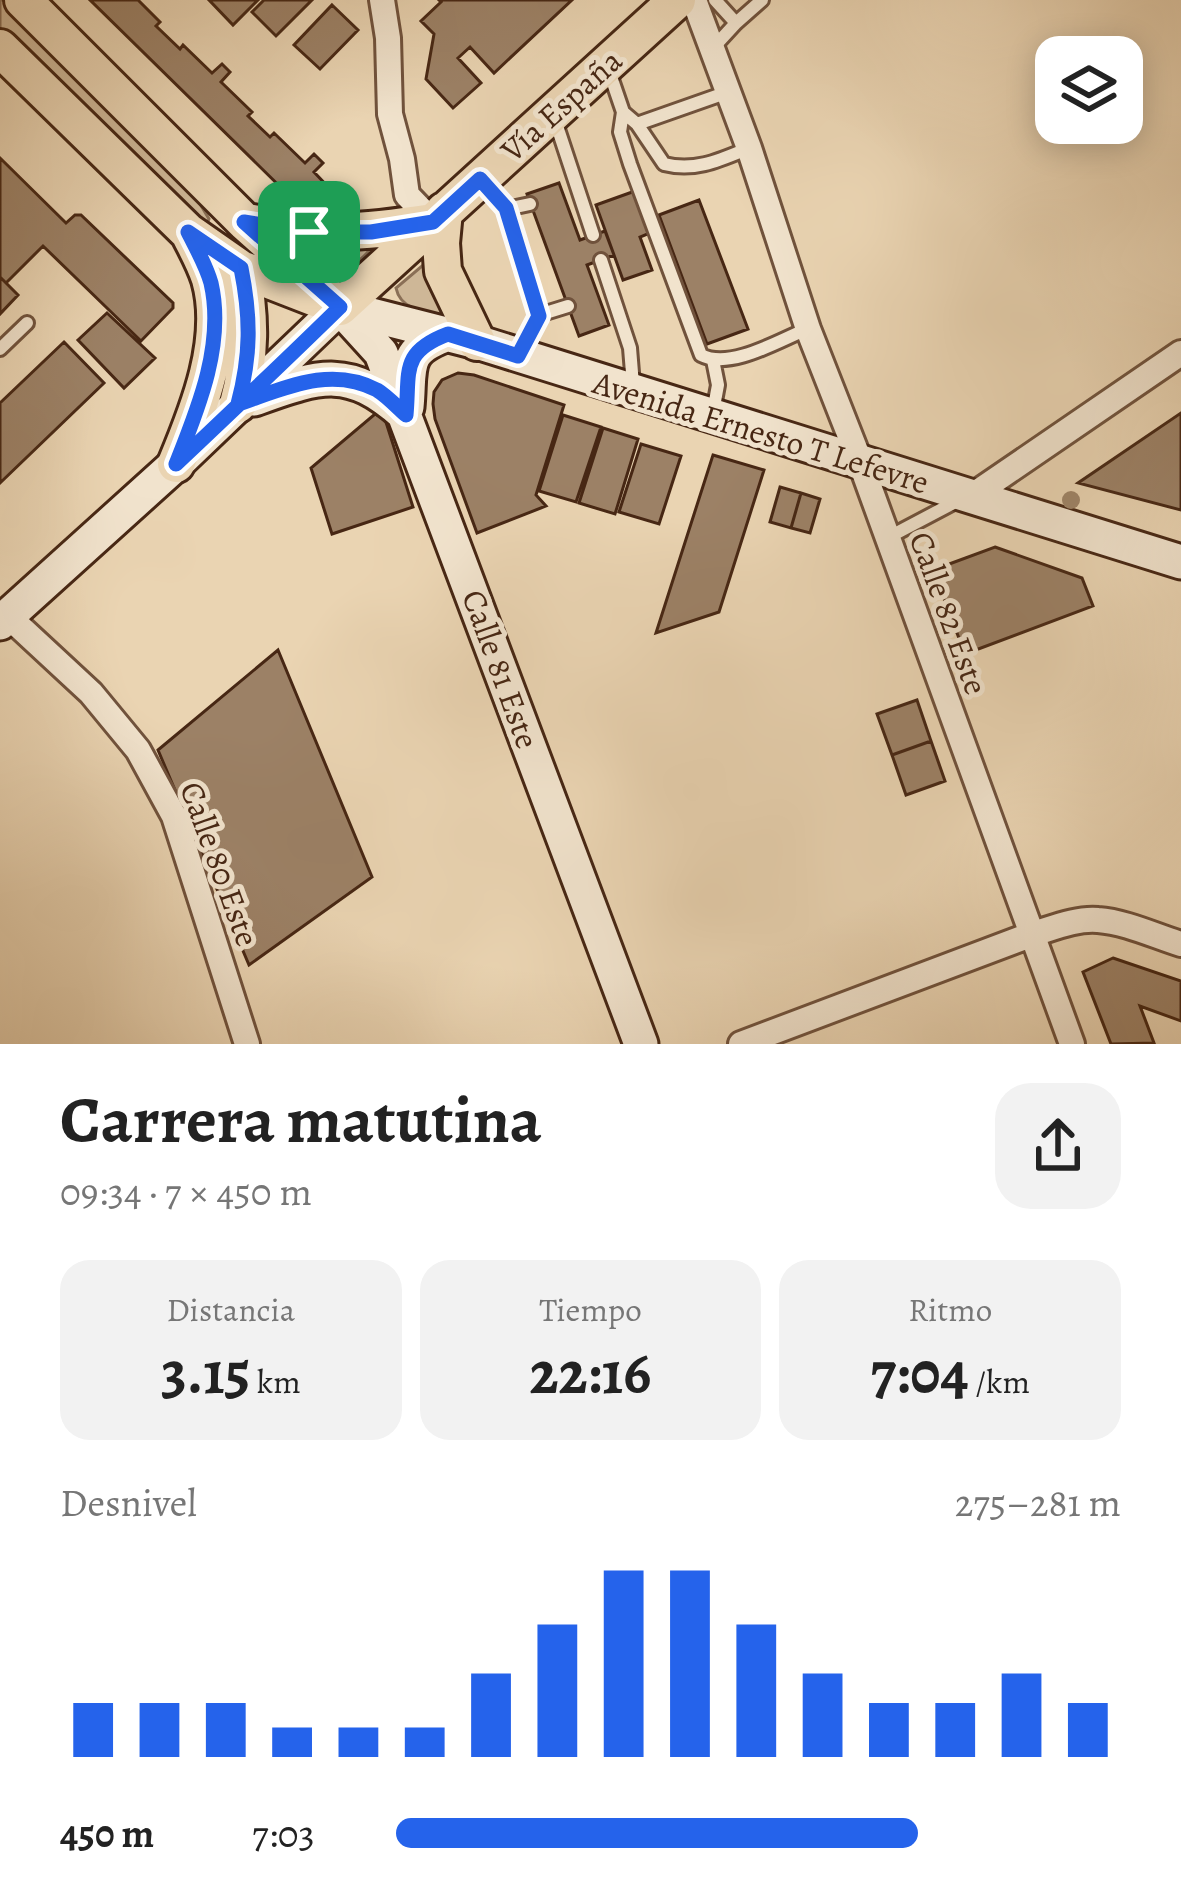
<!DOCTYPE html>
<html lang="es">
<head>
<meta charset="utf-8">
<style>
  body { margin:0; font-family:Alegreya,serif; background:#f2f2f2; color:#222; height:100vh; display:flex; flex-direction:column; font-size:45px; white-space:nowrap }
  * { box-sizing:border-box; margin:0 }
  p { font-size:39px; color:#767676 }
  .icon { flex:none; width:66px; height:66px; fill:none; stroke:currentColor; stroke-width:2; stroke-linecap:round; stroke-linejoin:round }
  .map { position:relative; height:1044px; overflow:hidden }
  .drawer { display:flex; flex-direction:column; background:#fff; flex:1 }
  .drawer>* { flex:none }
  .controls { position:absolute; left:1035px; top:36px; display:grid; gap:24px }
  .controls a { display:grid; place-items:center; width:108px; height:108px; border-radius:24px; background:#fff; box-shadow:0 6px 30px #0003; font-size:60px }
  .pin { position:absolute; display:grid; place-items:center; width:102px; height:102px; color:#fff; margin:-51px; border-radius:24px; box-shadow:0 6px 18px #0006 }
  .round { display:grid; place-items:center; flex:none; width:126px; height:126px; border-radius:36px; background:#f2f2f2 }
  .summary { display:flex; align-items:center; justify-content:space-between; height:204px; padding:0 60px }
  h1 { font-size:66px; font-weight:600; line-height:90px }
  .figures { display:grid; grid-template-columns:repeat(3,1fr); gap:18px; height:204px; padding:12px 60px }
  .figures div { display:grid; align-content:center; border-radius:30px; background:#f2f2f2; text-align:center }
  .figures b { font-size:60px; font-weight:600 }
  .figures small { font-size:33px; font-weight:400 }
  .figures p { font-size:33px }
  .chart { height:336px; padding:24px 60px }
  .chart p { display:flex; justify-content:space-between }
  .chart svg { width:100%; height:216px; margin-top:12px; stroke:#2563eb; stroke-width:6 }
  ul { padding:0 60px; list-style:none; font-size:39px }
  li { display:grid; grid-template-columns:192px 144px 1fr; align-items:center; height:90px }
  li i { height:30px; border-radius:15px; background:#2563eb }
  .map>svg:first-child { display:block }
  .green { fill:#ceb797; stroke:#8a6f56; stroke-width:3 }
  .building { fill:#9c8166; stroke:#472714; stroke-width:3 }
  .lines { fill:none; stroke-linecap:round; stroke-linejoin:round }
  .lane-casing { stroke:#70523c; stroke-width:18 }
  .street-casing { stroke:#70523c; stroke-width:30 }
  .secondary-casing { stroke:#472714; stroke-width:39 }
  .primary-casing { stroke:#472714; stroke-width:42 }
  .lane { stroke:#f1e3cd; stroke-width:12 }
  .street { stroke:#f1e3cd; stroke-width:24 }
  .secondary { stroke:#f1e3cd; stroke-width:33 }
  .primary { stroke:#ead4b2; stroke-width:36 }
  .tree { fill:#9f8569 }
  .route-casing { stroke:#fff; stroke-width:24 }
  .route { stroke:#2563eb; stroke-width:15 }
  .labels { text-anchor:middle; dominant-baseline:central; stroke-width:10; stroke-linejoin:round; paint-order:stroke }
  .street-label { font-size:33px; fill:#472714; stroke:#f1e3cd }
</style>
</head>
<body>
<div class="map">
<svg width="1181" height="1044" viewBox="0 0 1181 1044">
  <rect width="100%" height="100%" fill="#ead4b2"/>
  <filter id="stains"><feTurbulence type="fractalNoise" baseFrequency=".00167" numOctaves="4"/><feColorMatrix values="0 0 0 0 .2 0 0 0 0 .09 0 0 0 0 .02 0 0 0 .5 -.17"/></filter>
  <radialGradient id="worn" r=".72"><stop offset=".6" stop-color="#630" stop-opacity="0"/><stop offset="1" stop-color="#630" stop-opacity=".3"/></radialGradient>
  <path class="green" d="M0 0H3L193 192 209 219 207 224 178 210 0 30Z
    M294 240 367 243 370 249C357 268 339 269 318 269Z
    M435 255 450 317C429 312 401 312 396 288Z"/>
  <path class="building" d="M90 0H138L160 22 156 26 180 49 183 45 212 73 222 64 230 72 221 82 252 112 248 116 270 137 274 133 305 163 314 154 323 163 314 172 332 191 309 215Z
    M209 0H258L233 25Z
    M264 0H312L276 36 252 12Z
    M439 0H572L494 73 470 47 458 58 481 83 453 108 426 79 434 34 421 21 441 2Z
    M332 5 358 30 320 69 294 45Z
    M0 158 66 223 75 215H81L173 303V308L141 341 43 246 6 283 0 277Z
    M559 183 580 240 605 231 614 255 587 265 609 325 579 336 527 194Z
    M635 191 650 233 640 237 652 270 623 280 596 205Z
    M699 200 748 329 707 344 659 215Z
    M0 277 18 295 0 314Z
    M107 313 155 358 124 388 78 340Z
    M64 342 104 383 0 483V403Z
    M458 373 474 375 564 405 536 495 546 506 477 533 435 419 433 404 434 392 442 380Z
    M1181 413V510L1078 483Z
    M375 414 385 419 413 507 332 534 311 468Z
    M563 415 601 427 576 502 539 491Z
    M603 428 638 439 615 514 579 503Z
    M641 444 681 456 659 524 619 512Z
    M713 455 764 470 719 612 656 633Z
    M780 487 801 493 791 528 770 522Z
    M801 493 820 499 810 533 791 528Z
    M995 547 1082 578 1093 606 965 654 933 570Z
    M278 650 372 877 249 965 158 750Z
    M917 700 931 741 892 755 877 714Z
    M931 741 945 781 906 795 892 755Z
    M1113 958 1181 981V1021L1140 1006 1154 1043 1111 1044 1083 972Z"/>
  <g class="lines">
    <g class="lane-casing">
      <path id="lane" d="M715 0 736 23
        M713 48 736 23 762 0
        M609 71 623 112 637 124 664 164C695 172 720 160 749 148
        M623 112 620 132 630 164 701 355C730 370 778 341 807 329
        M554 117 593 235
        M637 124 728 92
        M484 183 506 209 539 315 519 355
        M506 209 530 204
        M601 260 630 348 633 385
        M539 315 568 306
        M0 349 27 323
        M713 412 718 385 713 360
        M889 537 961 499"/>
    </g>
    <g class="street-casing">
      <path id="street" d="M382 0 388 38 390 114 402 159 407 195 433 222
        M694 0 749 148 808 329 861 464 1072 1044
        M972 496 1181 353
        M8 616 91 693 138 750 174 816 247 1044
        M741 1044 1033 934C1053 928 1077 918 1098 920 1126 922 1155 936 1181 944"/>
    </g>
    <g class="secondary-casing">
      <path id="secondary" d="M340 307 477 342 1181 562
        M341 309 381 353 641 1044
        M254 399C319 376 348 364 404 414
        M407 407C411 366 401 351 448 334
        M0 623 176 464 340 307"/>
    </g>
    <g class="primary-casing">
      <path id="primary" d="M23 0 245 222 340 307
        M0 48 188 232 241 269 318 299
        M444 211 441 243 443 271 477 342
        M247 222C319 236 361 233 433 222
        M340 307 677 0
        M238 404C251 357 251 316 241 269
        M176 464C199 409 227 339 210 279 205 263 197 249 190 235"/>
    </g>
    <use href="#lane" class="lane"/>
    <use href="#street" class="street"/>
    <use href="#secondary" class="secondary"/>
    <use href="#primary" class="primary"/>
  </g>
  <circle class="tree" cx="1071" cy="500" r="9"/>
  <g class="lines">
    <g class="route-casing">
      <path id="route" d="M309 232 244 222 340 307C286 360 231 412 176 464 198 409 225 344 211 283 206 265 196 248 188 232L241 268C251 318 251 355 238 404 283 389 330 365 377 390 387 396 397 407 406 415 410 372 400 352 448 334L518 356 539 316 506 208 480 179 433 222 371 232H309"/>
    </g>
    <use href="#route" class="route"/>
  </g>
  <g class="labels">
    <g class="street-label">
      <text transform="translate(561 105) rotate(-42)">Vía España</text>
      <text transform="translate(761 432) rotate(17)">Avenida Ernesto T Lefevre</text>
      <text transform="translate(949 613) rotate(70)">Calle 82 Este</text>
      <text transform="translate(501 669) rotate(70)">Calle 81 Este</text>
      <text transform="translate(220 864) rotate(70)">Calle 80 Este</text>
    </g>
  </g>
  <rect width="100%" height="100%" filter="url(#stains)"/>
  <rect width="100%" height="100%" fill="url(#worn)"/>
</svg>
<div class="controls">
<a><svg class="icon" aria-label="layers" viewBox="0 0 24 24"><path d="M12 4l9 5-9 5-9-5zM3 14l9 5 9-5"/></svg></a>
</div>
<div class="pin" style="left:309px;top:232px;background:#1e9e55"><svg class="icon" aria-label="arrive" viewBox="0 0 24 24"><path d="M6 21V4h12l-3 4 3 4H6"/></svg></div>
</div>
<section class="drawer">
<div class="summary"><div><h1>Carrera matutina</h1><p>09:34 · 7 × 450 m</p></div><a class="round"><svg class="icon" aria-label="share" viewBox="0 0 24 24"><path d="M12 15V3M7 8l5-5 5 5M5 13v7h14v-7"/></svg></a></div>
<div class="figures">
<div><p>Distancia</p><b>3.15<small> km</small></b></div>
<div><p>Tiempo</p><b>22:16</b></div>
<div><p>Ritmo</p><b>7:04<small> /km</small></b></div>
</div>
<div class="chart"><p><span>Desnivel</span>275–281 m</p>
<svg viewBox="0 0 160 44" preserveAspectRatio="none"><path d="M5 44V33M15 44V33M25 44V33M35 44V38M45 44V38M55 44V38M65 44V27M75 44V17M85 44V6M95 44V6M105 44V17M115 44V27M125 44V33M135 44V33M145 44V27M155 44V33"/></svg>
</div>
<ul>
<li><b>450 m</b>7:03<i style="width:72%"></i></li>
</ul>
</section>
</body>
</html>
